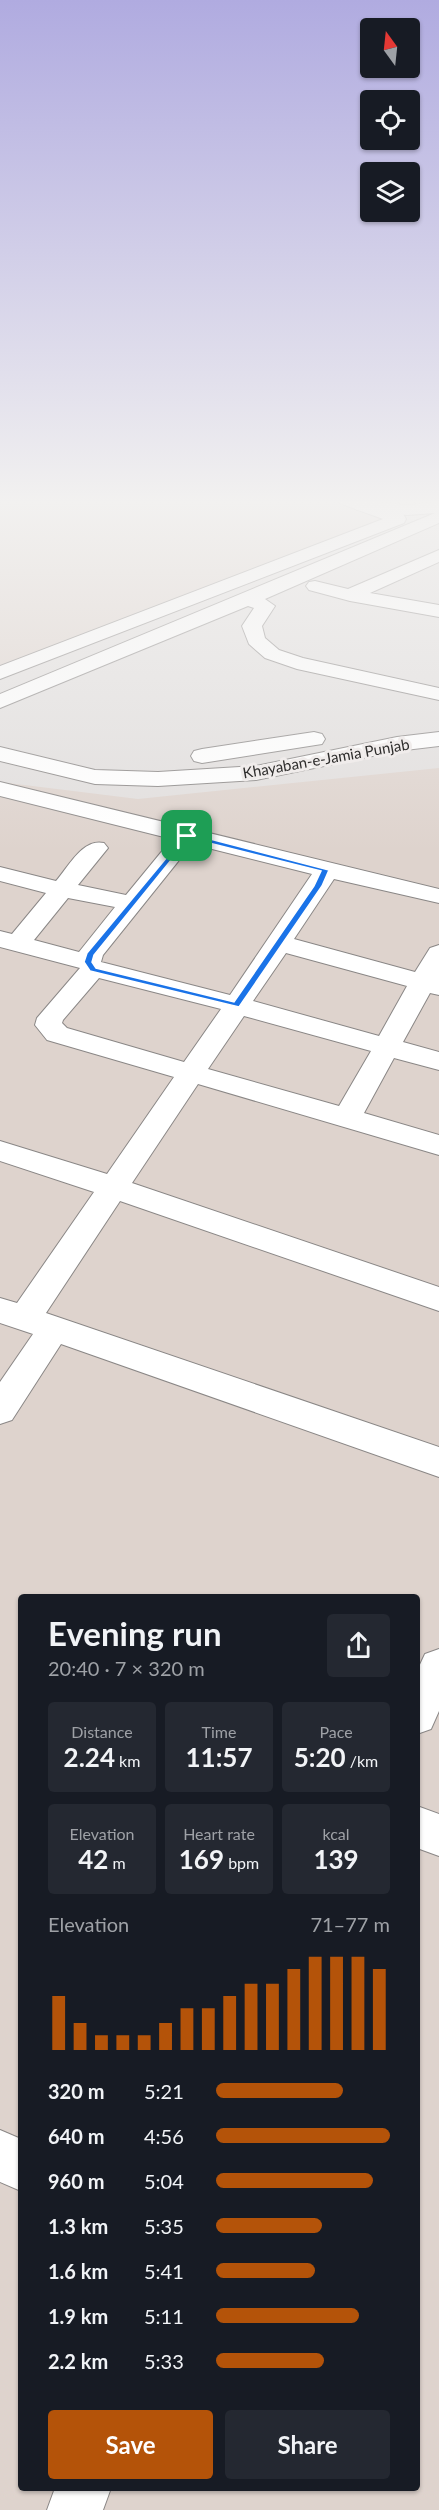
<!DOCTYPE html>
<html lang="en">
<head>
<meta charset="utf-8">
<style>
  body { margin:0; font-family:Lato,sans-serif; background:#242831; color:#f1f3f6; height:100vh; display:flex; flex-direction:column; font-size:22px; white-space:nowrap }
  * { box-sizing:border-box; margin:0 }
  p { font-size:20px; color:#9ea1a6 }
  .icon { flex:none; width:33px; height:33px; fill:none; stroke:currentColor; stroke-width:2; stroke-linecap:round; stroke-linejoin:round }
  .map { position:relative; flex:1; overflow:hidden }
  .side { position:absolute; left:18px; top:1594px; width:402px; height:897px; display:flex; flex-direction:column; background:#171b24; border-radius:6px; box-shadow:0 2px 4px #0004 }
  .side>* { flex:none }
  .needle { width:39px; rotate:345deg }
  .fabs { position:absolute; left:360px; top:18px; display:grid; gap:12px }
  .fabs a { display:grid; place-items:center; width:60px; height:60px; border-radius:6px; background:#171b24; box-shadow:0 2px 4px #0004; font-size:30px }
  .pin { position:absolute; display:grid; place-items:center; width:51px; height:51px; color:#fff; margin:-26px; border-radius:12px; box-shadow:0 3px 9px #0006 }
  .round { display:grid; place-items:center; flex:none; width:63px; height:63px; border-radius:6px; background:#242831 }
  .summary { display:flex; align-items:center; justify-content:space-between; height:102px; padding:0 30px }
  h1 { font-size:33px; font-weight:700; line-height:45px }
  .stats { display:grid; grid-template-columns:repeat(3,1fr); gap:9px; height:102px; padding:6px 30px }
  .stats div { display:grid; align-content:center; border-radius:6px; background:#242831; text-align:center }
  .stats b { font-size:26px; font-weight:700 }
  .stats small { font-size:16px; font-weight:400 }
  .stats p { font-size:16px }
  .chart { height:168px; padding:12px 30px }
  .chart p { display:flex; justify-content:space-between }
  .chart svg { width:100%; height:108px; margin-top:6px; stroke:#b45309; stroke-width:6 }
  .primary-button { display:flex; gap:12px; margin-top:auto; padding:12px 30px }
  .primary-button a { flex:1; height:69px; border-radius:6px; background:#b45309; color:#fff; font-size:24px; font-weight:700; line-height:69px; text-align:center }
  .primary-button a+a { background:#242831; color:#f1f3f6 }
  ul { padding:0 30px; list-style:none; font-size:20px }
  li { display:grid; grid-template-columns:96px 72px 1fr; align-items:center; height:45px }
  li i { height:15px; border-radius:8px; background:#b45309 }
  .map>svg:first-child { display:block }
  .built { fill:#ded3cd; fill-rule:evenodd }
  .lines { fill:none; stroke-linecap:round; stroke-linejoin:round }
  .minor-casing { stroke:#8a8786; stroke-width:2 }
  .major-casing { stroke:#8a8786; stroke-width:2 }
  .minor { fill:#fff; fill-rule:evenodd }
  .major { fill:#fff; fill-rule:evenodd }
  .route { fill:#1a73e8; stroke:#fff; stroke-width:1.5; fill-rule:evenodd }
  .labels { text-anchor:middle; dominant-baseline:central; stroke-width:6; stroke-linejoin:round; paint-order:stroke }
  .far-street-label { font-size:15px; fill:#2e2d2c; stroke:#f0eceb }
</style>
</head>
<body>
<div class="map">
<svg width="439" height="2510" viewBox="0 0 439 2510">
  <rect width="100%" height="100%" fill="#e2dfde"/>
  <path class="built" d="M346 499 398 519 161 609 0 666V500Z
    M439 768V2510H0V782L138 799ZM21 1598H417V2488H21Z"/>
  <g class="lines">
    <g class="minor-casing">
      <path id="minor" d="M337 499H362L403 514 406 519 404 523 0 679V666L383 519 339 503Z
        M439 550V562L370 593 439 605V617L350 601 309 590 306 586 309 582 315 581 348 589Z
        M0 782 439 889V903L334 879 294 939 415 972 430 948 439 945V995L430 993 403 1042 439 1052V1070L394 1058 364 1113 439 1135V1155L198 1084 132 1183 439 1287V1311L120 1201 46 1313 439 1447V1477L61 1344 12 1420 0 1424V1382L33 1334 0 1323V1298L17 1303 94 1192 0 1161V1141L107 1174 174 1077 47 1040 35 1025 37 1018 80 968 0 947V931L12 934 46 893 0 881V867L56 881C69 866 83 838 104 843L108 848 78 885 126 895 172 839 0 796ZM192 844 312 874 230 995 101 962 103 955ZM68 898 115 907 79 952 34 940ZM286 953 407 986 379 1036 253 1001ZM99 978 221 1009 184 1062 67 1028 62 1023 63 1020ZM244 1016 371 1051 339 1106 208 1069Z
        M439 1649V1711L431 1729 417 1734V1671L425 1654Z
        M417 1806 439 1814V1856L417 1848Z
        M0 2130 21 2139V2191L0 2182Z
        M55 2488H111L103 2510H47Z"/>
    </g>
    <g class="major-casing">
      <path id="major" d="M363 501 407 505 439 502V523L265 599 275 606 262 626 265 638 279 650 303 658 439 688V700L297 669 265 658 249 644 242 626 254 608 248 606 0 708V694L435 513 407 515 357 510 354 506 357 502Z
        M314 732 322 734 325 739 322 744 202 763 194 761 191 756 194 751 202 749Z
        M439 732V746L397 751 256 780 158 786 95 784 0 761V747L95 770 158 772 256 766 397 737Z"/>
    </g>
    <use href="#minor" class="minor"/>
    <use href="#major" class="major"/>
  </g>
  <linearGradient id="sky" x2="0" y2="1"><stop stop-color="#b0abe0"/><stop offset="0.59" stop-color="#f2f1f0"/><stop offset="1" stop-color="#f2f1f0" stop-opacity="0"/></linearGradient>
  <rect width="439" height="851" fill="url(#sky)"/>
  <path class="route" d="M187 833 329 870 322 886 239 1007 90 971 84 962 87 953ZM189 838 321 871 314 886 234 1002 96 968 92 962 94 955Z"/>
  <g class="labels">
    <g class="far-street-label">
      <text transform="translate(326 758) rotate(-10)">Khayaban-e-Jamia Punjab</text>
    </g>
  </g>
</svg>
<div class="fabs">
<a><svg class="needle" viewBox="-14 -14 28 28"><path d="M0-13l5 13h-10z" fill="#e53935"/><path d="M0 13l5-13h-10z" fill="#9ea1a6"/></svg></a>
<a><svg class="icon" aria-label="locate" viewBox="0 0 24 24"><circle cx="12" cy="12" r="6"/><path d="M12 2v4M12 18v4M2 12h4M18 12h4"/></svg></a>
<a><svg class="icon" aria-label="layers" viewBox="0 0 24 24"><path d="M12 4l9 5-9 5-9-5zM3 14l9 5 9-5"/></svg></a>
</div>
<div class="pin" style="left:187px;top:836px;background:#1e9e55"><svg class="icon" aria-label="arrive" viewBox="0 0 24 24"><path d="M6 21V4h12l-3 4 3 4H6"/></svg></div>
<section class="side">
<div class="summary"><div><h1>Evening run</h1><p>20:40 · 7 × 320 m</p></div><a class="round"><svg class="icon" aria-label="share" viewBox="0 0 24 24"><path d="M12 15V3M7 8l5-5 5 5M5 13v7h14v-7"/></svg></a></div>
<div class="stats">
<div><p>Distance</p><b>2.24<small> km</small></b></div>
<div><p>Time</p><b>11:57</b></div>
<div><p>Pace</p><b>5:20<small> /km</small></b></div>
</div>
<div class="stats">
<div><p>Elevation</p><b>42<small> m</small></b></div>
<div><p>Heart rate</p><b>169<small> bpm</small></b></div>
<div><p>kcal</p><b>139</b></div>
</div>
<div class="chart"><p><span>Elevation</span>71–77 m</p>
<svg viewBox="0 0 160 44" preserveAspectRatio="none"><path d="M5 44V22M15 44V33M25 44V38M35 44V38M45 44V38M55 44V33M65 44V27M75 44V27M85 44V22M95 44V17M105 44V17M115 44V11M125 44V6M135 44V6M145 44V6M155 44V11"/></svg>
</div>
<ul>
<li><b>320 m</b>5:21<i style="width:73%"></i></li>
<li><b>640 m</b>4:56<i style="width:100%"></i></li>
<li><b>960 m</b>5:04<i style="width:90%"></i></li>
<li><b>1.3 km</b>5:35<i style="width:61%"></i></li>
<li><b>1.6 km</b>5:41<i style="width:57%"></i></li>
<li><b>1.9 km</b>5:11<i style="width:82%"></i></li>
<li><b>2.2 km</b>5:33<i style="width:62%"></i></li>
</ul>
<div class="primary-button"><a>Save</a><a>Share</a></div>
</section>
</div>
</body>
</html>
